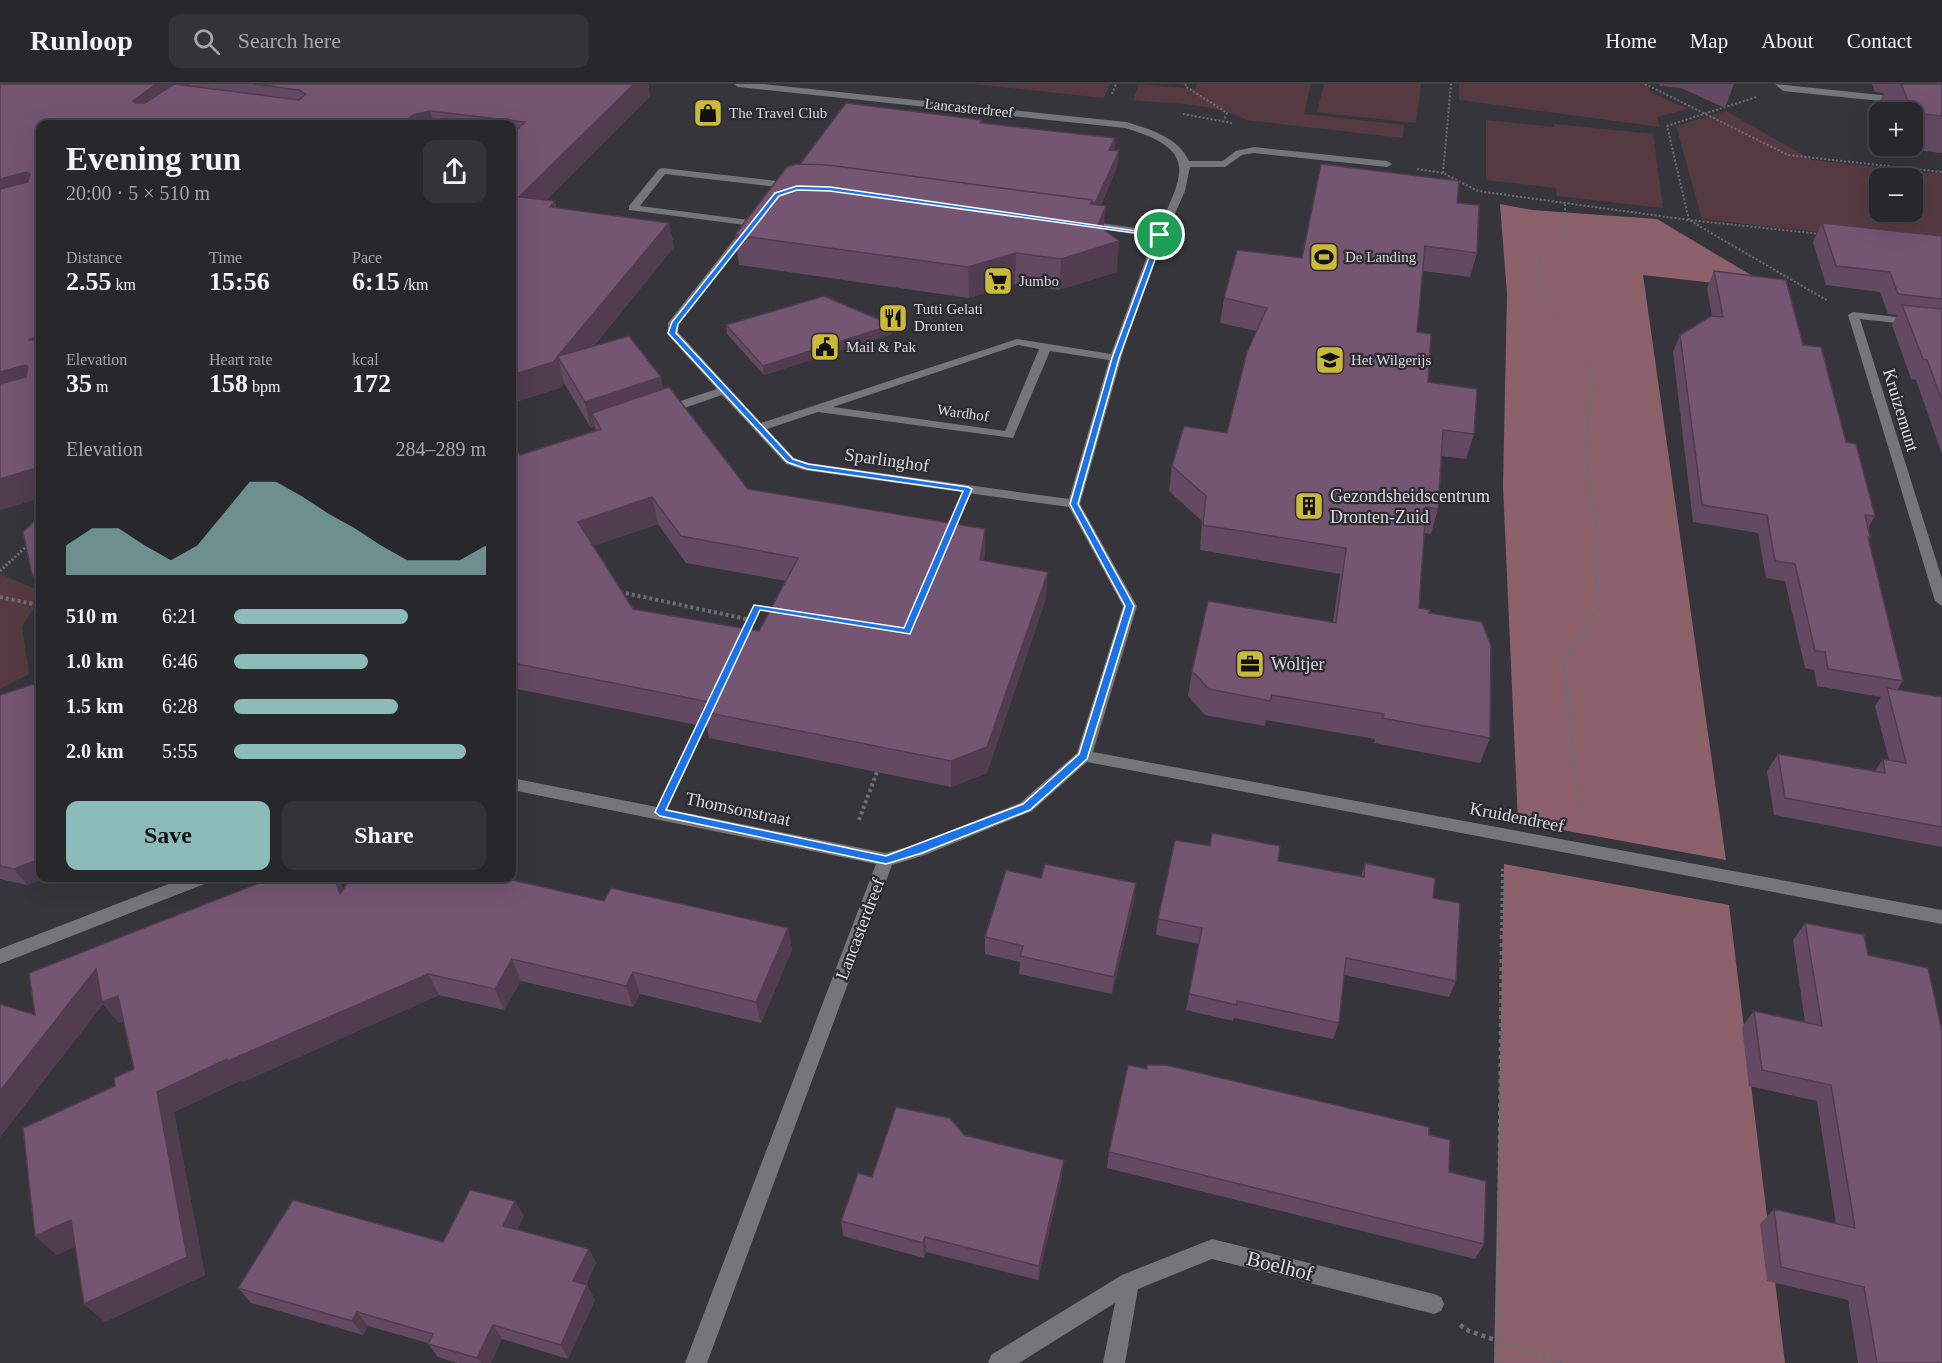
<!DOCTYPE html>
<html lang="en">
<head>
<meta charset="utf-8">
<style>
  body { margin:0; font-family:Georgia,serif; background:#343438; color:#f1f3f6; height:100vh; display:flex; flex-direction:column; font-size:22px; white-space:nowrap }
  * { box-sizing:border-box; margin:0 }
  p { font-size:20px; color:#a5a6a9 }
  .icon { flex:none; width:33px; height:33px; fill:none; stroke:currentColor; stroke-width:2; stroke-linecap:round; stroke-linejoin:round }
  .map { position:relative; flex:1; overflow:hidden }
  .drawer { position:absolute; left:36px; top:36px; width:480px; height:762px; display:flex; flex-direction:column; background:#28282c; border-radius:12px; box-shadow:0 6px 24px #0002,0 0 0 2px #444448 }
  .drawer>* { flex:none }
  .buttons { position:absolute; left:1869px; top:18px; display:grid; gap:12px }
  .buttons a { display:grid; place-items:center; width:54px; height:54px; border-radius:12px; background:#28282c; box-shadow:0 6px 24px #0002,0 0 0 2px #444448; font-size:30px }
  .pin { position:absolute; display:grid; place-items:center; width:51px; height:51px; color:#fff; margin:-26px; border:3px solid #fff; border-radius:50%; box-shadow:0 2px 6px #0007 }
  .round { display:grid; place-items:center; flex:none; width:63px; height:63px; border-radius:12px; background:#343438 }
  .summary { display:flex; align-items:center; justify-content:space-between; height:102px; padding:0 30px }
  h1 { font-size:33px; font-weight:700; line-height:45px }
  .figures { display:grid; grid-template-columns:repeat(3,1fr); gap:9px; height:102px; padding:6px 30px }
  .figures div { display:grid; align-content:center }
  .figures b { font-size:26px; font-weight:700 }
  .figures small { font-size:16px; font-weight:400 }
  .figures p { font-size:16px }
  .chart { height:168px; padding:12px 30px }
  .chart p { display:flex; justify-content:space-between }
  .chart svg { width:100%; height:108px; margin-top:6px; fill:#8bbbb9; opacity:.7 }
  .button { display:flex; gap:12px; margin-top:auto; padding:12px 30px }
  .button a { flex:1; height:69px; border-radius:12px; background:#8bbbb9; color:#111; font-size:24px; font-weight:700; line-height:69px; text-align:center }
  .button a+a { background:#343438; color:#f1f3f6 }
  ul { padding:0 30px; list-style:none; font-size:20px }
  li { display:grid; grid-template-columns:96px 72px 1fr; align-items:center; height:45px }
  li i { height:15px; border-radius:8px; background:#8bbbb9 }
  header { display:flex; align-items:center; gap:36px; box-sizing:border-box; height:84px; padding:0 30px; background:#28282c; border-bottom:2px solid #444448 }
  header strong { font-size:28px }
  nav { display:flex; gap:33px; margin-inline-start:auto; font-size:21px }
  .search { width:420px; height:54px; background:#343438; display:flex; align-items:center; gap:15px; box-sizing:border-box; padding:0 21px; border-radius:12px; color:#a5a6a9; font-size:22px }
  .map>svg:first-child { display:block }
  .green { fill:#553b41; fill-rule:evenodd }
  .forest { fill:#8d616c }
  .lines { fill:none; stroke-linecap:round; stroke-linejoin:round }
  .path-far3 { stroke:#6e6d73; stroke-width:2; stroke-dasharray:2 2; stroke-linecap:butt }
  .path-far2 { stroke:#6e6d73; stroke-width:3; stroke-dasharray:2 2; stroke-linecap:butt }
  .path-far1 { stroke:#6e6d73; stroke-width:4; stroke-dasharray:3 3; stroke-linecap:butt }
  .path { stroke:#6e6d73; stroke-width:4.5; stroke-dasharray:4 4; stroke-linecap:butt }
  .minor { fill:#747679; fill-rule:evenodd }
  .wall { fill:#644962; fill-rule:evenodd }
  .shaded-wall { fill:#513c50 }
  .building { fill:#745572; stroke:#513c50; stroke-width:1.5; fill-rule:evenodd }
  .route { fill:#1a73e8; stroke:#fff; stroke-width:1.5; fill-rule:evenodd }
  .labels { text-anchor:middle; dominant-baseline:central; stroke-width:4.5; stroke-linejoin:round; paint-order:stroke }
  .far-street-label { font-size:15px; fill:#dcdbdf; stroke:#2c2b31 }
  .far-poi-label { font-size:15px; fill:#dcdbdf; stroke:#2c2b31; text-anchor:start }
  .street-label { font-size:18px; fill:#dcdbdf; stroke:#2c2b31 }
  .poi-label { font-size:18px; fill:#dcdbdf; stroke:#2c2b31; text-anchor:start }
  .near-street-label { font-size:21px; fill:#dcdbdf; stroke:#2c2b31 }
</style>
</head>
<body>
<header>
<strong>Runloop</strong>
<div class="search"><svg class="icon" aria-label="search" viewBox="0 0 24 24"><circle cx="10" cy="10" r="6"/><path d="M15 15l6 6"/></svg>Search here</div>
<nav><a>Home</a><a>Map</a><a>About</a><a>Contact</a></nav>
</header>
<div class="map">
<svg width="1942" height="1279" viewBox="0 0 1942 1279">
  <rect width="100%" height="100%" fill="#36353b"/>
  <path class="green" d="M974 0H1110L1104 14Z
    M1139 0 1195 5 1197 0H1311L1304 30 1404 41 1403 54 1246 36C1214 18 1169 20 1133 16Z
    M1324 0H1421L1416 39 1317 28Z
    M1459 0H1647L1650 8 1688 25 1657 33 1660 43 1459 16Z
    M1726 27 1812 76 1942 90V162L1702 135 1676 42ZM1880 94H1912V128H1880Z
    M1486 36 1554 43V40L1653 50 1663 124 1557 112 1556 104 1486 96Z
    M0 490 40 507V515L22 542 29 590 0 605Z"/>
  <path class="forest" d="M1500 120 1532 126 1657 135 1776 206 1643 191 1726 776 1518 738 1503 402 1507 210Z
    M1504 780 1729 821 1785 1279H1494Z"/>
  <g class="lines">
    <path class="path-far3" d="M1186 0 1185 2 1227 29 1224 36
      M1645 0 1788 71 1942 88
      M1112 10 1116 0
      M1756 13 1667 42 1689 136 1821 150
      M1183 30 1232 39
      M1417 85 1443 89 1478 107 1689 136 1828 217
      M1443 89 1451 0
      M1553 223 1535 194 1542 167 1565 153V119"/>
    <path class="path-far2" d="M1553 221 1577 259 1594 300 1585 363 1597 451V500
      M0 487 28 461"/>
    <path class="path-far1" d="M620 508 751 536
      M0 513 38 521 40 524
      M745 549 757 523 775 526
      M673 701 702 640
      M1579 732 1564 577 1597 525V498
      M859 736 878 685
      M1502 847 1503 785"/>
    <path class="path" d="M1460 1241 1469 1247 1563 1279
      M1498 1279 1502 845"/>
    <path class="minor" d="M734 0H763L1126 38C1150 45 1178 53 1189 77H1223L1236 67 1254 63 1387 77 1392 80 1387 83 1254 69 1242 71 1225 83H1190L1185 107 1163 156 1125 261 1080 420 1137 522 1093 668 1942 826V840L1087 678 1032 727 925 771 892 781 707 1279H685L876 780 512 706V694L886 769 915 761 1020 719 1077 669 1123 522 1069 423 803 386 786 380 722 311 667 330H659V324L717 305 668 251V239L744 143 748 142 753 145 679 239 678 248 761 339 1017 255 1111 270 1154 153 1086 143 1081 140 1086 137 1157 147C1184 89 1199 66 1125 44L738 3ZM1018 261 1039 265 1005 347 833 323ZM1050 267 1109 276 1069 415 809 379 794 374 767 345 818 328 1013 354Z
      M1775 0 1900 13 1904 16 1900 19 1783 7Z
      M662 84 794 99 799 102 794 105 665 90 640 122 757 137 758 139 753 142 629 126V122L659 85Z
      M1853 228 1942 238V244L1860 235 1942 495V522L1935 517 1848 231Z
      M184 794H209L207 799 0 880V865Z
      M1212 1155 1434 1210 1441 1213 1444 1220 1441 1227 1434 1230 1212 1175 1138 1205 1125 1279H1103L1115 1219 1019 1279H988L991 1271 1122 1191Z"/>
  </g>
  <path class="wall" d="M0 0H648L650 12 546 116 557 124 669 139 674 163 594 262 664 305 748 405 985 445 984 477 1046 514 987 689 951 703 709 654 707 643 512 604V357L520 371 596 347 595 343 591 344 564 299 560 304 512 319V40H40V414L0 426ZM658 440 686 479 786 497 759 547 633 525 593 462Z
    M1659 0H1734L1725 24 1681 4 1660 2Z
    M1872 0H1942V69L1896 64 1895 62H1912V28H1882L1879 19 1884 9 1875 8Z
    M982 36V39L1115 54 1114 66 1117 83 1101 121 1104 145 1117 188 1059 206 1015 200 969 214 739 181 735 151 800 80Z
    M1457 119 1477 169 1470 193 1423 187 1417 248 1428 298 1474 350 1466 375 1442 372 1438 425 1431 450 1424 449 1419 524 1429 529 1490 654 1480 679 1374 659 1375 655 1266 636 1265 642 1205 631 1188 612 1192 587 1333 538 1340 490 1200 466 1202 437 1169 407 1172 382 1227 349 1256 247 1220 239 1224 214 1302 174Z
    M1822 139 1942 152V370L1916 296 1911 295 1892 241 1897 231 1888 230 1880 208 1826 201 1813 158Z
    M1714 187 1803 261 1846 358 1875 432 1868 444 1870 453 1869 456 1903 597 1897 606 1942 613V763L1774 731 1767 687 1778 670 1875 687 1883 675 1889 676 1875 622 1881 613 1817 602 1814 586 1805 584 1785 497 1766 494 1758 449 1693 438 1673 268 1680 251 1712 232 1707 204Z
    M726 241H892V250L764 291 727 250Z
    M0 611 27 801 0 795Z
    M1212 749 1278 777 1361 793 1365 779 1433 814 1456 897 1449 913 1344 891 1339 939 1333 955 1234 934 1233 937 1186 926 1199 860 1156 851 1158 835 1210 762Z
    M272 794H339L343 805 604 817 788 844 792 866 761 939 640 910 633 923 521 897 504 926 439 911 243 998 242 996 174 1028 205 1191 105 1238 84 1220 76 1162 57 1171 35 1152 115 1002 134 985 124 937 119 939 103 920 0 1053V920L35 931Z
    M1134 817 1112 910 1019 890 1020 878 985 870V853Z
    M1805 839 1942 1279H1858L1848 1216 1767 1197 1760 1140 1774 1125 1836 1140 1817 1017 1749 1002 1742 943 1754 927 1805 938 1793 856Z
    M964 1051 1062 1091 1038 1196 926 1168 924 1174 843 1152 841 1137 872 1093Z
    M1429 1051 1449 1088 1484 1160 1475 1175 1107 1084 1109 1068Z
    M524 1132 517 1145 589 1165 596 1179 586 1201 595 1216 568 1275 502 1255 491 1279H457L438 1273 428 1260V1259L368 1242 363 1251 251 1219 238 1204 443 1158Z"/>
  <path class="shaded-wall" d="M156 0H189L191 5 143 40 133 17Z
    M634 0H648L650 12 525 137 519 113Z
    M430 27 434 40H400L413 31Z
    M1115 54 1114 70 1109 66Z
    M1119 67 1117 83 1094 136 1095 119Z
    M27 88 39 112 0 122V95Z
    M555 117 561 142 550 123Z
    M1106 122 1103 152 1119 157 1117 188 1059 206 1061 175 1098 141Z
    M669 139 674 163 570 292 558 272Z
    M1016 169 1015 200 969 214 968 183Z
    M892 241V250L764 291 763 282Z
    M40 252V277L28 256Z
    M558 273 564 299 560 304 512 319V291Z
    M25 281 39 307 0 318V288Z
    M661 293 666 319 592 329 595 343 591 344 585 318Z
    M40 383V414L0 426V395Z
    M652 413 658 440 585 465 578 438Z
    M985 445V471L980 503V476Z
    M40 488V504L32 491Z
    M1048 488 1046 514 987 689 951 703V677Z
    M40 775V794H47L27 801 14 785Z
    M334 794H339L352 832 340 810Z
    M1136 799 1134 817 1112 910 1114 893Z
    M788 844 792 866 761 939 756 918Z
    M512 875 521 897 504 926 495 905Z
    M96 885 136 933 119 939 103 920 0 1053V1007Z
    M633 888 640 910 633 923 626 902Z
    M428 890 439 911 243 998 242 996 174 1028 205 1191 105 1238 84 1220 157 1008 227 975Z
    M1064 1076 1062 1091 1038 1196 1039 1182Z
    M515 1117 524 1132 512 1156 503 1142Z
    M71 1136 92 1155 57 1171 35 1152Z
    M925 1153 926 1168 924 1174 923 1159Z
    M589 1165 596 1179 581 1211 573 1197Z
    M587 1201 595 1216 568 1275 561 1261Z
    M357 1228 368 1242 363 1251 352 1237Z
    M493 1241 502 1255 491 1279H481L477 1274Z"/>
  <path class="building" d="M0 0H156L133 17 135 19H145L174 0 299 16 306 10 299 6 254 0H634L519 113 555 117 550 123 669 139 558 272 629 252 661 293 585 318 558 273 553 278 512 291V50L525 38 430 27 413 31 400 40H40V252L28 256 40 257V383L0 395V300L26 293 28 283 25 281 0 288V105L28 98 30 90 27 88 0 95Z
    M1901 0H1942V32L1913 29Z
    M846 19 982 36 980 39 1115 54 1109 66 1119 67 1095 119H1092V116L828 81 800 80Z
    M796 80 828 81 1092 116 1090 120 1106 122 1098 141 1119 157 1061 175 1016 169 968 183 735 151 787 83Z
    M1321 80 1459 97 1457 119 1479 121 1477 169 1425 162 1417 248 1431 250 1428 298 1477 305 1474 350 1443 346 1438 425 1426 423 1419 524 1430 526 1429 529 1482 538 1491 562 1490 654 1382 634 1384 630 1272 611 1270 617 1209 605 1192 587 1208 517 1336 539 1346 464 1203 441 1206 412 1172 382 1184 342 1227 349 1247 268 1267 224 1224 214 1237 166 1302 174Z
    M1822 139 1942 152V215L1898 210 1890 188 1836 182Z
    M1714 187 1786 196 1803 261 1821 263 1846 358 1856 360 1875 432 1865 431 1870 453H1868L1903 597 1828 585 1825 568 1815 567 1795 480 1775 477 1767 431 1702 421 1680 251 1711 232 1723 233Z
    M824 212 892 241 763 282 726 241Z
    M1902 221 1942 225V316L1927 276 1923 275Z
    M669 303 748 405 985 445 980 476 1048 488 987 663 951 677 704 628 709 618 512 579V357L520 371 601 345 592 329ZM652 413 681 452 798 474 759 547 633 525 578 438Z
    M40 432V488L32 491 23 448Z
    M40 598V775L14 785 0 782V611Z
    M1887 604 1942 613V743L1785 714 1778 670 1885 689 1883 675 1906 679Z
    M1212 749 1280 762 1278 777 1364 793 1365 779 1435 794 1433 814 1460 819 1456 897 1346 874 1339 939 1237 917V921L1189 910 1202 844 1158 835 1175 756 1210 762Z
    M1045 780 1136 799 1114 893 1020 872 1023 862 985 853 1006 786 1041 794Z
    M272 794H334L340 810 351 794H503L604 817 611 804 788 844 756 918 633 888 626 902 512 875 495 905 428 890 228 977 227 975 157 1008 187 1173 84 1220 71 1136 35 1152 23 1044 115 1002 114 994 134 985 118 912 102 918 96 885 0 1007V920L35 931 29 889Z
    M1805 839 1864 851 1868 871 1928 884 1942 947V1279H1877L1864 1203 1781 1183 1774 1125 1855 1144 1831 1001 1762 986 1754 927 1822 942Z
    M1128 981 1147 985V981H1166L1429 1043V1051L1450 1056 1449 1088 1486 1097 1484 1160 1109 1068Z
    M896 1023 950 1034 964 1051 1064 1076 1039 1182 925 1153 923 1159 841 1137 858 1089 872 1093Z
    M470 1106 515 1117 503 1142 589 1165 573 1197 587 1201 561 1261 493 1241 477 1274 428 1260 433 1250 357 1228 352 1237 238 1204 293 1116 443 1158Z"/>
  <path class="route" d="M797 102 830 103 1164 151 1119 274 1078 420 1134 522 1087 675 1030 726 922 769 886 780 660 732 655 728 754 521 904 544 963 407 807 385 787 378 668 249 672 238 775 109ZM797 106 830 107 1157 152 1112 274 1070 420 1125 522 1079 670 1023 720 886 772 666 726 760 526 910 550 972 405 968 403 808 380 793 375 676 249 678 240 779 112Z"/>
  <defs>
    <g id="shop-square" transform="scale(1.5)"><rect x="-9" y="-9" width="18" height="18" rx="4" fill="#c9ba3a" stroke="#2c2b31"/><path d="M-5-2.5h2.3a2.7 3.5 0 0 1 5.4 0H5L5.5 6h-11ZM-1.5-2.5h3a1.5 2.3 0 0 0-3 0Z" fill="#111"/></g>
    <g id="stadium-square" transform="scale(1.5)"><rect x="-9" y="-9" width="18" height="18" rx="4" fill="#c9ba3a" stroke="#2c2b31"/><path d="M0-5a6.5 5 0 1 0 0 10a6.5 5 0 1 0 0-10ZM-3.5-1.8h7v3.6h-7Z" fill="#111"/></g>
    <g id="supermarket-square" transform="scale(1.5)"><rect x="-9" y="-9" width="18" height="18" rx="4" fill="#c9ba3a" stroke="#2c2b31"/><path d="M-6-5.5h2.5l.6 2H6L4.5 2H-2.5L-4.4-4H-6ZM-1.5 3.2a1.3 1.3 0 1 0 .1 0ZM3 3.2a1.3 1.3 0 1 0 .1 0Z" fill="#111"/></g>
    <g id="restaurant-square" transform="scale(1.5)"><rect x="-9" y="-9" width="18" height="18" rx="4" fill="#c9ba3a" stroke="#2c2b31"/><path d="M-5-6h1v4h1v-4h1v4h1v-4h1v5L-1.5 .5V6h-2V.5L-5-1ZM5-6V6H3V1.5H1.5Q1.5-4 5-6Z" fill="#111"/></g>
    <g id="civic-square" transform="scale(1.5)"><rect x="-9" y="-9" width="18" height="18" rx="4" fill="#c9ba3a" stroke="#2c2b31"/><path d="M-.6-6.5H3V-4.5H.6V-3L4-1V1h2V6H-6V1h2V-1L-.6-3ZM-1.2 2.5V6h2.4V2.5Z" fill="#111"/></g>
    <g id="school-square" transform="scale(1.5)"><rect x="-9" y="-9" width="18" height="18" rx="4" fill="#c9ba3a" stroke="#2c2b31"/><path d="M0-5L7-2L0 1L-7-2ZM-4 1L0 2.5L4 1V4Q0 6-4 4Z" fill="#111"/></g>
    <g id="building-square" transform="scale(1.5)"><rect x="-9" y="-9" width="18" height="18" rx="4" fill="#c9ba3a" stroke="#2c2b31"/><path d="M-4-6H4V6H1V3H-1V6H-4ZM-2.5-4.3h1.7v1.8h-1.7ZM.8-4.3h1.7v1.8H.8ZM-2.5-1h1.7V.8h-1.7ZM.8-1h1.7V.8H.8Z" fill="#111"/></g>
    <g id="office-square" transform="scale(1.5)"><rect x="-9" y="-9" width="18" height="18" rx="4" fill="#c9ba3a" stroke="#2c2b31"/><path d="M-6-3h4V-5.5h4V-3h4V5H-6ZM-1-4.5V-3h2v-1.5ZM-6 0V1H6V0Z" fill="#111"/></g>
  </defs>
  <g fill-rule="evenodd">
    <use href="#shop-square" x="708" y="29"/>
    <use href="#stadium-square" x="1324" y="173"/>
    <use href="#supermarket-square" x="998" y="197"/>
    <use href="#restaurant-square" x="893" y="234"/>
    <use href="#civic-square" x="825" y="263"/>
    <use href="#school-square" x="1330" y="276"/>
    <use href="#building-square" x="1309" y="422"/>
    <use href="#office-square" x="1250" y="580"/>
  </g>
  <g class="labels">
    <g class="far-street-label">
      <text transform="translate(969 24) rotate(6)">Lancasterdreef</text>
      <text transform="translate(963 329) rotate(8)">Wardhof</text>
    </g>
    <g class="far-poi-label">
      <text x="729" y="29">The Travel Club</text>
      <text x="1345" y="173">De Landing</text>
      <text x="1019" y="197">Jumbo</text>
      <text x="914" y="225">Tutti Gelati<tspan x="914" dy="17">Dronten</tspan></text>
      <text x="846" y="263">Mail &amp; Pak</text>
      <text x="1351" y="276">Het Wilgerijs</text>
    </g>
    <g class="street-label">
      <text transform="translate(1901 326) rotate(73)">Kruizemunt</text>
      <text transform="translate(887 376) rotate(8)">Sparlinghof</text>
      <text transform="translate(738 725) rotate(12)">Thomsonstraat</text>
      <text transform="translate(1517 733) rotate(11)">Kruidendreef</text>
      <text transform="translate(860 845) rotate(-69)">Lancasterdreef</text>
    </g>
    <g class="poi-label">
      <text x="1330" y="412">Gezondsheidscentrum<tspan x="1330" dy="21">Dronten-Zuid</tspan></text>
      <text x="1271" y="580">Woltjer</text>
    </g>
    <g class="near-street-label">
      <text transform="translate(1280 1182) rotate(14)">Boelhof</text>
    </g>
  </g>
</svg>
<div class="buttons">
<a>+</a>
<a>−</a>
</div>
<div class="pin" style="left:1160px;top:151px;background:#1e9e55"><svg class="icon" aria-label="arrive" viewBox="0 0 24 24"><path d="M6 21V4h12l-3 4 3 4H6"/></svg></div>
<section class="drawer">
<div class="summary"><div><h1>Evening run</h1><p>20:00 · 5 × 510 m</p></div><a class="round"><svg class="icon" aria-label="share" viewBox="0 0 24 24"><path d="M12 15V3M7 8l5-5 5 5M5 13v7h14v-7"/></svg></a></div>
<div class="figures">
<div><p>Distance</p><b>2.55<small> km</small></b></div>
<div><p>Time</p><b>15:56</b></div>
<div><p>Pace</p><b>6:15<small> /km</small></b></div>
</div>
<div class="figures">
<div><p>Elevation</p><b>35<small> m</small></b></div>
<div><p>Heart rate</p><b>158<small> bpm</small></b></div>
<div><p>kcal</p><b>172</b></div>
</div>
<div class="chart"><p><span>Elevation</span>284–289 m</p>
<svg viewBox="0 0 160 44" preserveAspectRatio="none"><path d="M0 44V32L10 25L20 25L30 32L40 38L50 32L60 19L70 6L80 6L90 12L100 19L110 25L120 32L130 38L140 38L150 38L160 32V44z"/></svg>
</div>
<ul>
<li><b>510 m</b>6:21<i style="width:69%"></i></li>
<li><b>1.0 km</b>6:46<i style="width:53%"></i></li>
<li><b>1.5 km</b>6:28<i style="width:65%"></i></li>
<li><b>2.0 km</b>5:55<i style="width:92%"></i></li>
</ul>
<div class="button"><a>Save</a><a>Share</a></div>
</section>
</div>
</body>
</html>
